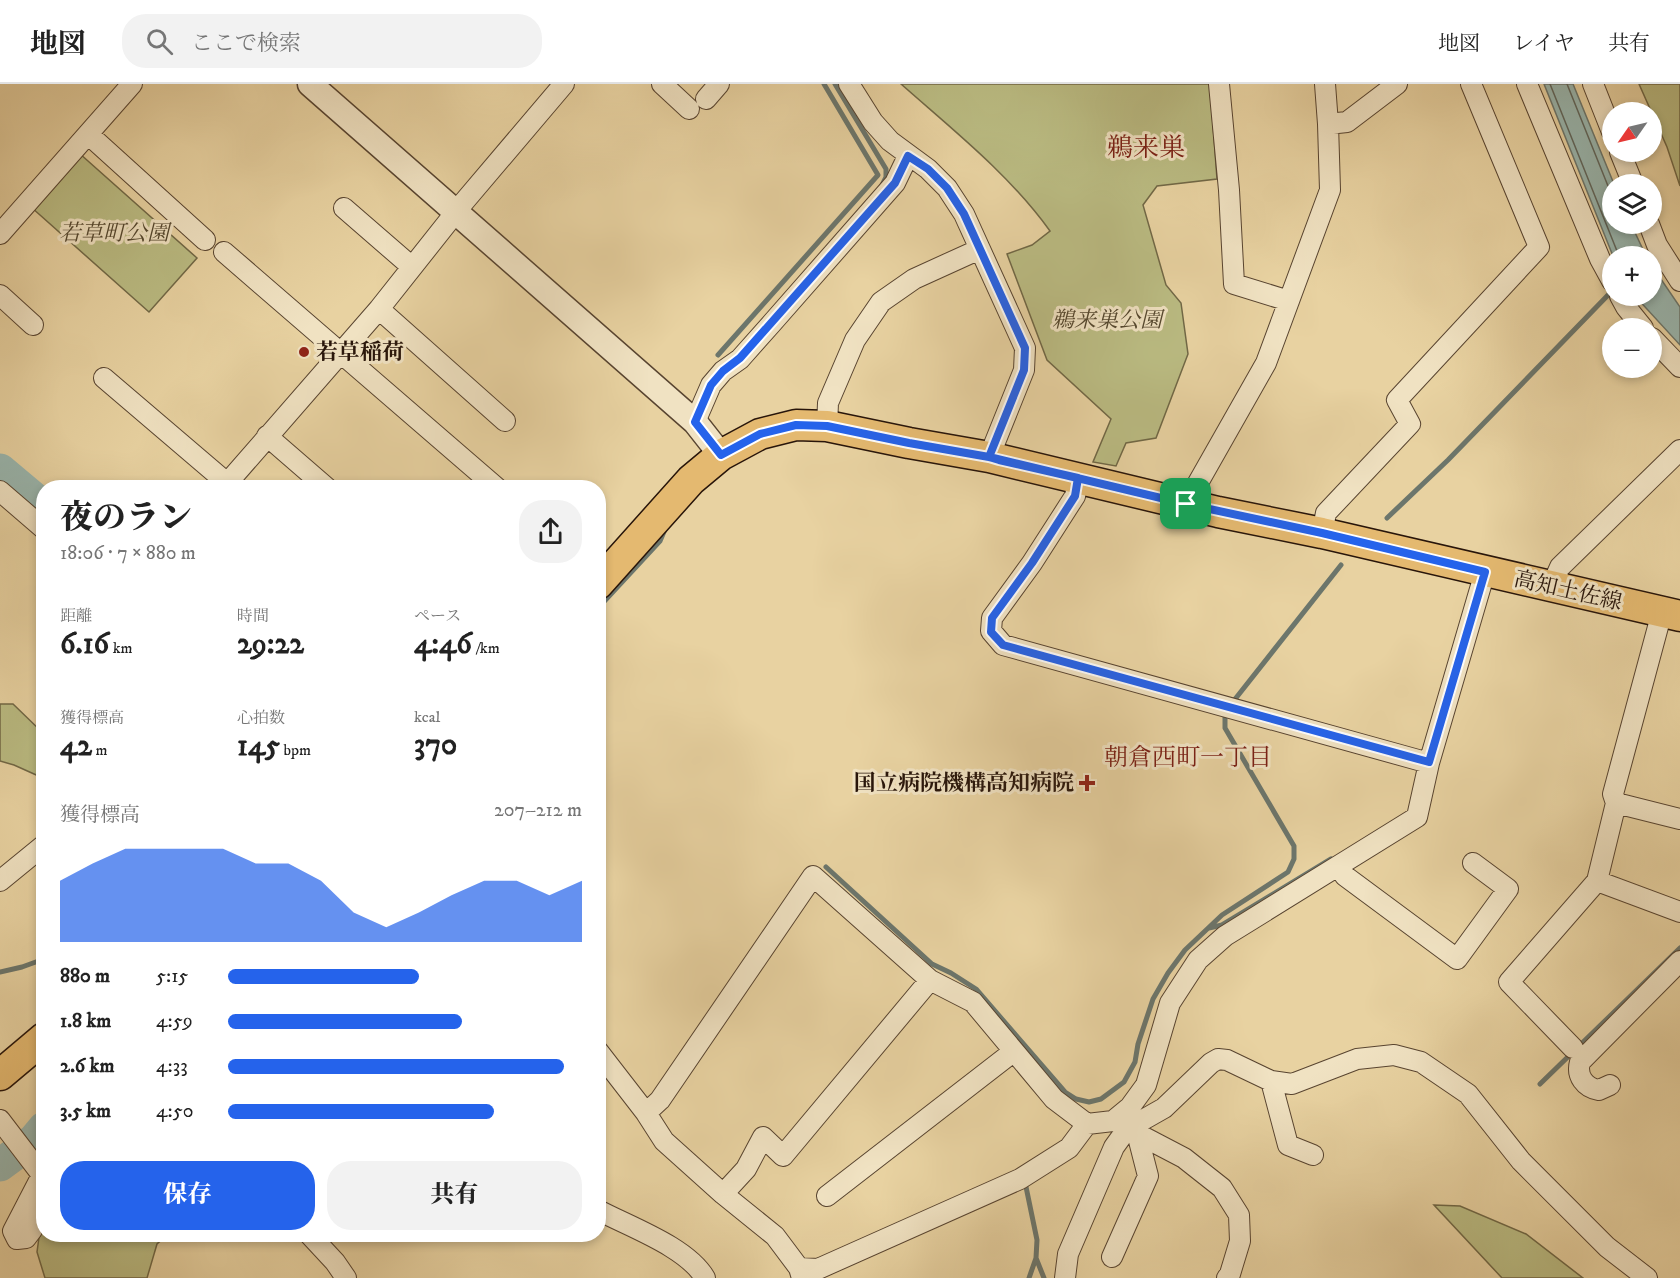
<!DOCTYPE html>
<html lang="ja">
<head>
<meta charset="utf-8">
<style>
  body { margin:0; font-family:"IM FELL DW Pica","Noto Serif JP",serif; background:#f2f2f2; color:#222; height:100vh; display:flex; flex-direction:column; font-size:22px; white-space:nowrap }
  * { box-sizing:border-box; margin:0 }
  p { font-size:20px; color:#767676 }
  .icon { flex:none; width:33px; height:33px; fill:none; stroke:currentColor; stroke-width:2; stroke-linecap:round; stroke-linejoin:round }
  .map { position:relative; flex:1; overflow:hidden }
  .panel { position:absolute; left:36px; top:396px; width:570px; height:762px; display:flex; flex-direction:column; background:#fff; border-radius:24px; box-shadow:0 3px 9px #0003 }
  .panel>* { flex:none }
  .needle { width:39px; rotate:236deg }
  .buttons { position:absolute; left:1602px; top:18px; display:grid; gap:12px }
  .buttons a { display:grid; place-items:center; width:60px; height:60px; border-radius:50%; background:#fff; box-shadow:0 3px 9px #0003; font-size:30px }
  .pin { position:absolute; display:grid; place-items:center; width:51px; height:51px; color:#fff; margin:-26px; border-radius:12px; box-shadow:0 3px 9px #0006 }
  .round { display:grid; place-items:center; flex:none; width:63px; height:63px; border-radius:24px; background:#f2f2f2 }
  .headline { display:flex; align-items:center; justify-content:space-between; height:102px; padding:0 24px }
  h1 { font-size:33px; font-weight:800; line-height:45px }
  .figures { display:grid; grid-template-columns:repeat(3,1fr); gap:9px; height:102px; padding:6px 24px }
  .figures div { display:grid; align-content:center }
  .figures b { font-size:30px; font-weight:800 }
  .figures small { font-size:16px; font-weight:400 }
  .figures p { font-size:16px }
  .chart { height:168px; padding:12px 24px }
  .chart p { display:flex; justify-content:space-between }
  .chart svg { width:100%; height:108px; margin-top:6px; fill:#2563eb; opacity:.7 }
  .button { display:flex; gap:12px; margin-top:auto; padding:12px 24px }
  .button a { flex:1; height:69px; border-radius:24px; background:#2563eb; color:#fff; font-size:24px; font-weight:800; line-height:69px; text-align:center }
  .button a+a { background:#f2f2f2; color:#222 }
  ul { padding:0 24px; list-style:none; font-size:20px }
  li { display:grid; grid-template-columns:96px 72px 1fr; align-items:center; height:45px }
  li i { height:15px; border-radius:8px; background:#2563eb }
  header { display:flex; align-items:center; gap:36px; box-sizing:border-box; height:84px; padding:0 30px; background:#fff; border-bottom:2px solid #e0e0e0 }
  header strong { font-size:28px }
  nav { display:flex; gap:33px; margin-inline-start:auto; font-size:21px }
  .search { width:420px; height:54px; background:#f2f2f2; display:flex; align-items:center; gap:15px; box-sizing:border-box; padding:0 21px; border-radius:24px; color:#767676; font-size:22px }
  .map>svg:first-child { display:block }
  .green { fill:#babb82; stroke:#716846; stroke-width:1.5 }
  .water { fill:#99b6ae; stroke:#6c766c; stroke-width:1.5 }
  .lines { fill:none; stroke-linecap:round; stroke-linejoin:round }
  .shore { stroke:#60665c; stroke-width:1.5 }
  .stream { stroke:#6c766c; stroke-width:5 }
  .river { stroke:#99b6ae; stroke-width:33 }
  .minor-casing { stroke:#584430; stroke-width:22 }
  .tertiary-casing { stroke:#584430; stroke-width:27 }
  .primary-casing { stroke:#28150a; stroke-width:33 }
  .minor { stroke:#f0e2c2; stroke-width:20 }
  .tertiary { stroke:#f0e2c2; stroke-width:24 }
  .primary { stroke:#e4b970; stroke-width:30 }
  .route-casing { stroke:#fff; stroke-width:12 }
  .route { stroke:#2563eb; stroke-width:8 }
  .poi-dot { fill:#8f2418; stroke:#f0e2c2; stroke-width:2 }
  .labels { text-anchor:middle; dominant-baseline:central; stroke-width:6; stroke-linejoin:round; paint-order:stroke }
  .park-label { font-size:22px; font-style:italic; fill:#54472e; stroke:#f0e2c2 }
  .poi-label { font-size:22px; font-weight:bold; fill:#28150a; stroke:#f0e2c2; text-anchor:start }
  .street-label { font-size:22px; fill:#28150a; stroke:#f0e2c2 }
  .neighbourhood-label { font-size:24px; fill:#7a1f14; stroke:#f0e2c2 }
  .quarter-label { font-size:26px; fill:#7a1f14; stroke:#f0e2c2 }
</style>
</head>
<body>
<header>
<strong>地図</strong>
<div class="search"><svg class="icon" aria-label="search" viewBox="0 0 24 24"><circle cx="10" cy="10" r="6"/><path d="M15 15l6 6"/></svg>ここで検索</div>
<nav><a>地図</a><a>レイヤ</a><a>共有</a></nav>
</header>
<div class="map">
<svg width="1680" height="1194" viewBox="0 0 1680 1194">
  <rect width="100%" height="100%" fill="#e8d2a1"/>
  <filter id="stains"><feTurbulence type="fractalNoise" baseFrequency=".00333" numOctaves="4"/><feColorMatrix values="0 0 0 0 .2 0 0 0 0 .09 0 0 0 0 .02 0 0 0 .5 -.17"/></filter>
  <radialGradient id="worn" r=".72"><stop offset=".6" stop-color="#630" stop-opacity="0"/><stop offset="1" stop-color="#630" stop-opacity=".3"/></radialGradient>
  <path class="green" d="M901 0H1210L1217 95 1157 102 1143 121 1166 201 1181 219 1188 270 1156 354 1126 359 1116 382 1093 378 1111 335 1047 276 1007 170 1032 161 1050 147C1009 90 953 46 901 0Z
    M1639 0H1680V102L1667 63Z
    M79 69 197 174 149 228 31 123Z
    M0 620H13L43 649V694L14 681 0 677Z
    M1434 1121 1460 1122 1526 1150 1583 1194H1502Z
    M43 1136 44 1150 167 1151 157 1160 147 1194H45L37 1168 41 1139Z"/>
  <path class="water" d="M1544 0H1573L1614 100H1612V140H1631L1646 172H1613Z
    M1652 182 1680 223V261L1635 212H1652Z"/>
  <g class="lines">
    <path class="shore" d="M1550 0 1619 172
      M1567 0 1608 102 1612 106"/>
    <path class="stream" d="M835 0 886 85V93L882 101
      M718 271 878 91 824 0
      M1387 434 1448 376 1611 208
      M598 524 660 457 666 443
      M1232 619 1341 481
      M826 783 932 880 951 889 976 905 1065 1008 1076 1015 1089 1018 1101 1015 1124 998 1135 978 1138 960 1153 915 1168 889 1185 866 1222 831 1288 788 1294 775V762L1225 644V632L1227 627
      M1209 844 1222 841 1331 775
      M0 888 22 883 44 875
      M1540 1000 1680 864
      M1025 1098 1037 1156 1036 1174 1029 1194
      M1036 1174 1044 1194"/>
    <path class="river" d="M0 386 44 423
      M0 1081 34 1056 44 1044"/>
    <g class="minor-casing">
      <path id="minor" d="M662 0 689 25
        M849 0 873 38 890 57 928 85 947 104 964 130 1025 264 1024 286 989 373
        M1219 0 1229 106 1234 200 1289 217
        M1527 0 1600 175 1612 197
        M1593 0 1612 48
        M706 15 719 0
        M1328 40 1347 38 1397 0
        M88 50 205 156
        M1620 68 1633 100
        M344 124 412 183
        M1649 140 1657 161 1680 197
        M0 150 132 0
        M224 168 497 404
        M0 211 33 241
        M1620 212 1626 223 1643 244
        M379 225 505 337
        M1652 254 1680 283
        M104 294 227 399
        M695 338 711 301 723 287 740 275 772 239 895 99 908 72
        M827 342 828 319 855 256 881 218 914 195 980 165
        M267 352 327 404
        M223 404 379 225 463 119 564 0
        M0 407 44 445
        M1186 420 1266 279 1330 106 1328 40 1325 0
        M1322 449 1326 429 1410 340 1397 316 1539 163 1471 0
        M1551 503 1560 483 1680 366
        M1429 679 1485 488
        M1616 719 1613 710 1662 528
        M1339 783 1345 792 1457 875 1508 805 1473 779
        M0 797 44 761
        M1597 797 1680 828
        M1573 964 1509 898 1597 797 1616 719 1680 735
        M598 967 646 1029 664 1057 723 1110 775 1152 799 1184 802 1194
        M1271 997 1288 1061 1313 1071
        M1610 1001 1599 1006C1585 1004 1576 992 1580 978L1680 877
        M646 1029 660 1016 813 792 930 896 973 918 1054 1015 1087 1040 1113 1037 1130 1023 1146 1001 1170 919 1198 876 1225 852 1417 733 1429 679 1003 561 991 547 992 534 1032 479 1075 412 1079 394
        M0 1036 42 1091 13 1147 17 1155 26 1154 32 1146 41 1120 44 1119
        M1119 1040 1184 1074 1222 1104 1239 1131 1240 1157 1230 1190 1227 1194
        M723 1110 746 1085 763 1053 783 1072 930 896
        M827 1112 1013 968
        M598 1126C630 1143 687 1163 705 1194
        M309 1150 335 1178 346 1194
        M1112 1173 1148 1092 1137 1049
        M799 1184 818 1185 1020 1095 1069 1064 1087 1040
        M1065 1194 1068 1170 1114 1063 1127 1045 1164 1024 1211 979 1218 975 1227 976 1271 997 1292 1000 1357 975 1394 971 1421 978 1468 1010 1521 1077 1607 1163 1647 1194"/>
    </g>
    <g class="tertiary-casing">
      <path id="tertiary" d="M310 0 695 338 721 371"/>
    </g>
    <g class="primary-casing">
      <path id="primary" d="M598 500 691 396 721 371 760 350 796 341 827 342 909 359 989 373 1218 428 1322 449 1680 532
        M0 991 44 954"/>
    </g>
    <use href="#minor" class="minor"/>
    <use href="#tertiary" class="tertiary"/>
    <use href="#primary" class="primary"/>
  </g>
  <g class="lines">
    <g class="route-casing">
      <path id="route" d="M1186 420 989 373 909 359 827 342 796 341 760 350 721 371 695 338 711 301 723 287 740 274 895 99 908 72 928 85 947 104 964 130 1025 264 1024 286 989 373 999 376 1078 394 1075 412 1032 479 992 534 991 548 1003 561 1429 678 1485 488 1322 449 1186 420"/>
    </g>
    <use href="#route" class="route"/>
  </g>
  <g class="poi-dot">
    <circle cx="304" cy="268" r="6"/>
    <path d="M1084 690h6v6h6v6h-6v6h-6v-6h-6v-6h6z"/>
  </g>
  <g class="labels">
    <g class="park-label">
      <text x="114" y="149">若草町公園</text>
      <text x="1107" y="236">鵜来巣公園</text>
    </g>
    <g class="poi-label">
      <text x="316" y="268">若草稲荷</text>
      <text x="1074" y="699" text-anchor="end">国立病院機構高知病院</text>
    </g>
    <g class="street-label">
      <text transform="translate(1568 507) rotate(13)">高知土佐線</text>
    </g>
    <g class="neighbourhood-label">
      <text x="1188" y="674">朝倉西町一丁目</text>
    </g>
    <g class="quarter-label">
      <text x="1146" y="64">鵜来巣</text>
    </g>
  </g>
  <rect width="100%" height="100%" filter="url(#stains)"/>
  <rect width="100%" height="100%" fill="url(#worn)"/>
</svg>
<div class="buttons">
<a><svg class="needle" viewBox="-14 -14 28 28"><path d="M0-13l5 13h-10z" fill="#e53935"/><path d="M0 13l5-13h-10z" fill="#767676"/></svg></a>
<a><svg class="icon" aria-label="layers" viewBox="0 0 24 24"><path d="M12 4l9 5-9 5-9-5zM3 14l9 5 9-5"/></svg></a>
<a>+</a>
<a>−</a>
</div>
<div class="pin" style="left:1186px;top:420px;background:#1e9e55"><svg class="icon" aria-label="arrive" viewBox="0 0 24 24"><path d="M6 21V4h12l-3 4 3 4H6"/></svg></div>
<section class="panel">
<div class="headline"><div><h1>夜のラン</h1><p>18:06 · 7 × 880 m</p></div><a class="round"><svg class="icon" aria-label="share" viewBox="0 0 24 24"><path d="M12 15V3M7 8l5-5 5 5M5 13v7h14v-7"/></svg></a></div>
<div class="figures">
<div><p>距離</p><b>6.16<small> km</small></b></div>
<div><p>時間</p><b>29:22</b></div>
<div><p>ペース</p><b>4:46<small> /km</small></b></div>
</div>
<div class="figures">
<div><p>獲得標高</p><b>42<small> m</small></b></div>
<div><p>心拍数</p><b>145<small> bpm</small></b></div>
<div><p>kcal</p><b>370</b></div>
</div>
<div class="chart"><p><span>獲得標高</span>207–212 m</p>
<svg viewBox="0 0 160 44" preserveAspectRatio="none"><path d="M0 44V19L10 12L20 6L30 6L40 6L50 6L60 12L70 12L80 19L90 32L100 38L110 32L120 25L130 19L140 19L150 25L160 19V44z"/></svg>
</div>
<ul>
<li><b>880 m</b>5:15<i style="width:54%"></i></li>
<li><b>1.8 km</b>4:59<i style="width:66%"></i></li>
<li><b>2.6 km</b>4:33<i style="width:95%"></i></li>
<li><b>3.5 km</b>4:50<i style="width:75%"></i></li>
</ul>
<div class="button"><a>保存</a><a>共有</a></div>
</section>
</div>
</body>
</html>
